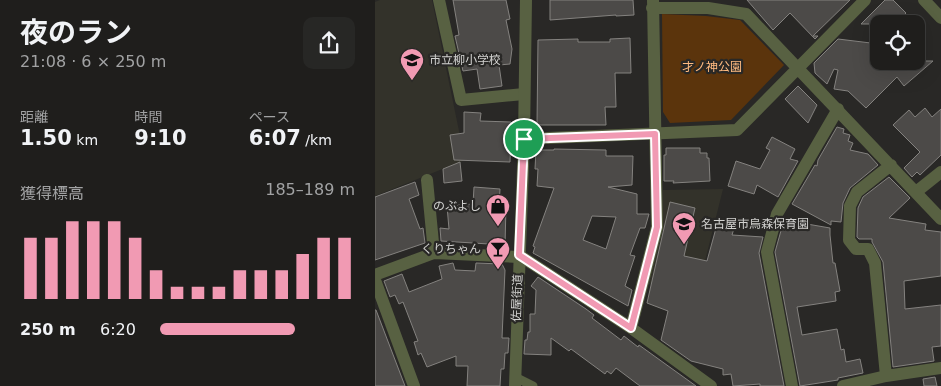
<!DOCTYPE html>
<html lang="ja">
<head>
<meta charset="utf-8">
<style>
  body { margin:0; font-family:"DejaVu Sans","Noto Sans JP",sans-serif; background:#272725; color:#f1f3f6; height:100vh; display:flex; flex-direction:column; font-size:19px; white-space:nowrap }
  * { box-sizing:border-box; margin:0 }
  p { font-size:16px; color:#a1a2a3 }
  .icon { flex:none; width:28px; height:28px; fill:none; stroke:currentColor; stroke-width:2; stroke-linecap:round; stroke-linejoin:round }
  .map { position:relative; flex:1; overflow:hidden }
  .side { display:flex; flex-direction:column; background:#1f1e1c; width:375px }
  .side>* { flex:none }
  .fabs { position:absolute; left:495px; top:15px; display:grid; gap:10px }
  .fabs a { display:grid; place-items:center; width:55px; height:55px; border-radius:10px; background:#1f1e1c; box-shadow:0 5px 20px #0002,0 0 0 1px #3c3c3b; font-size:25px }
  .pin { position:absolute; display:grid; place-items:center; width:42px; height:42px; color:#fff; margin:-21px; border:2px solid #fff; border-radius:50%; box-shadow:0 1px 5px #0007 }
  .round { display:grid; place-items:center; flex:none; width:52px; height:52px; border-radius:10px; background:#272725 }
  .head { display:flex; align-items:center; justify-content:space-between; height:85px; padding:0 20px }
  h1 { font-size:28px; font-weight:700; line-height:38px }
  .figures { display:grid; grid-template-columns:repeat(3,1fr); gap:8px; height:85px; padding:5px 20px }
  .figures div { display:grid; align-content:center }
  .figures b { font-size:21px; font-weight:700 }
  .figures small { font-size:14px; font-weight:400 }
  .figures p { font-size:14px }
  .chart { height:140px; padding:10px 20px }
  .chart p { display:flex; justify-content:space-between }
  .chart svg { width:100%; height:90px; margin-top:5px; stroke:#f19ab3; stroke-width:6 }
  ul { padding:0 20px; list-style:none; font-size:16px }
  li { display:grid; grid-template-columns:80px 60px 1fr; align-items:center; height:38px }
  li i { height:12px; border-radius:6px; background:#f19ab3 }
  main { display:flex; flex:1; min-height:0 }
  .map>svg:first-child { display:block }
  .built { fill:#33322a }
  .green { fill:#5b340c }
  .building { fill:#4c4a48; stroke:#84827f; fill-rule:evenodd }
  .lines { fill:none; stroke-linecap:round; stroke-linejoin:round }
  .service { stroke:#586142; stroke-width:9 }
  .minor { stroke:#586142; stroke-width:12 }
  .tertiary { stroke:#586142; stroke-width:12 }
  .route-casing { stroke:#fff; stroke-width:10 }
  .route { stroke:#f19ab3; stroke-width:6 }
  .labels { text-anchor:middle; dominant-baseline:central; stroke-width:4.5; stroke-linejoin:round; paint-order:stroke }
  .poi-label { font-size:12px; fill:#d2d2d0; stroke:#292826; text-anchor:start }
  .park-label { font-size:12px; fill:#ffbb80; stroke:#292826 }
  .street-label { font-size:12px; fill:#d2d2d0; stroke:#292826 }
</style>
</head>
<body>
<main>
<section class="side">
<div class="head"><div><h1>夜のラン</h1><p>21:08 · 6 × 250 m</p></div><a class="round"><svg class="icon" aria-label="share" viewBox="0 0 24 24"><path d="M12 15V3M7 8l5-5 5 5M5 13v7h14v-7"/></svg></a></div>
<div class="figures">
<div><p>距離</p><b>1.50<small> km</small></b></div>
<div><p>時間</p><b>9:10</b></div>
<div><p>ペース</p><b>6:07<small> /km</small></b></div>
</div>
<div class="chart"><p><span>獲得標高</span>185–189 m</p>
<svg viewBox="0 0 160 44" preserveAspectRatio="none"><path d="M5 44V14M15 44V14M25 44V6M35 44V6M45 44V6M55 44V14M65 44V30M75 44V38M85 44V38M95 44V38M105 44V30M115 44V30M125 44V30M135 44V22M145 44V14M155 44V14"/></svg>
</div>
<ul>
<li><b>250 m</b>6:20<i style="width:69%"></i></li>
</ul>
</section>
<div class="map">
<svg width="566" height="386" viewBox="0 0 566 386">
  <rect width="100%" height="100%" fill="#292826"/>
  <path class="built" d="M5 0H57L90 160 0 196V2Z
    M348 189 330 261 325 296 273 284 287 230 288 190Z"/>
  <path class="green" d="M287 14 331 16 365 20 409 65 356 120 295 123 288 112Z"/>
  <path class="building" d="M78 0H131L135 19 131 20 137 49 135 64 124 65 127 86 105 89 102 69 88 71 80 36 84 35Z
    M175 0H258L259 15 241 16V15L175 20Z
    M372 0H475L438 36H443L440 39 415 13 398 30Z
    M510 0H518L531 13 520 24H486Z
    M255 38 256 73H240L241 107H230L231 125H162L163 40 203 39V42H235V39Z
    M463 39 504 44V61H558L529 86 522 77 491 108 473 91 459 89 463 70 459 69 452 84 440 73 439 63Z
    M423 86 442 105 433 123 410 99Z
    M550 108 557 117 566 109V155L545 175 542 172 537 177 529 168 545 152 518 125 534 110 540 117Z
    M89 112 106 113 105 121 136 122 135 162 79 160 75 135 89 133Z
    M462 127 469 129 468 133 475 135 473 141 478 143 475 150 493 154 503 165 475 188 468 203 466 222 456 221V225L417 204 440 165 442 166 443 160Z
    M397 137 420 149 415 159 423 161 403 197 382 185 379 194 353 186 361 161 385 169 395 150 391 148Z
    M291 148H325V153H332V158H334L335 181 298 183 299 181H289V155H291Z
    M179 149 231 150V156H258L257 185 233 187 262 194V214H274L270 228H265L255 255 260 256 250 286 257 290 253 306 158 253 160 247 158 246 179 188 162 186 163 169H160L161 150H179ZM217 216 241 217 231 249 208 240Z
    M85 162 87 181 69 183 68 169Z
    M514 177 535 198 514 218 551 224 550 230 566 232V276L529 281 530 309 566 305V346L557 347 559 361 518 367 508 262 497 242V239H484L482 237 483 208 488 197Z
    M40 182 44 195 34 199 45 229 48 228 50 243 0 260V197Z
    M99 187 125 189 124 207 131 206 130 245 66 241 65 228 74 229 72 206 98 204Z
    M295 202 320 208 309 256 332 261 343 221 360 225 357 235 388 237 384 253 409 386H385V384L358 386 356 374 348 375V369L316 361 286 340 293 311 272 303Z
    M409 220 455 228V235L458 263H460L465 291 460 292 461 301 422 307 427 335 462 329 466 350 469 349 471 362 485 359 488 373 463 378V380L425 386 400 252Z
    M78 263 80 270 100 271 101 263 127 264 130 270 127 338H134L133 353H130L129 369H126L125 386H92L93 366H81V356L52 367 46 353 43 355 39 342 43 341 28 302 24 304 20 295 15 297 9 281 27 274 34 292 67 279 64 266Z
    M163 277 211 309 219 315 217 318 246 340 249 336 263 347 264 345 321 386H265L241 368 236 374 232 371 230 374 196 349 194 351 176 338V355L149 354 150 340H152L153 332H155V314H160L161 290 156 286Z
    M0 310H1L30 386H0Z
    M560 377 562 386H549L548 379Z"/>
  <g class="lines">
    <path class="service" d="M140 377 158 386"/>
    <path class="minor" d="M64 0 86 100 149 94
      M277 8H333L371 14 566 219
      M149 139 362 130 490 0
      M52 180 59 253
      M541 192 566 172
      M144 255 256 328 336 386
      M0 275 59 253 144 257
      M0 280 39 386
      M256 328 282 227 278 0
      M511 376 500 263 493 249H481L474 240 475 206 482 192 516 165
      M417 386 392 252 402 214 463 109
      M468 386 511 376 566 368"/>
    <path class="tertiary" d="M549 0 566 18
      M140 386 149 139 151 0"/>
  </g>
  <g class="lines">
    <g class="route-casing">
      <path id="route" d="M280 134 282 227 256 328 144 255 149 139Z"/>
    </g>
    <use href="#route" class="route"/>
  </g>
  <defs>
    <g id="school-pin" transform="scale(1.25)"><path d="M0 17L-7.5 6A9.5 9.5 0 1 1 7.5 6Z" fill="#f19ab3" stroke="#292826"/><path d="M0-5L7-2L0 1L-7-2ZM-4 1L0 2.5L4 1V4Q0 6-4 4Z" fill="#111"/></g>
    <g id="shop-pin" transform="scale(1.25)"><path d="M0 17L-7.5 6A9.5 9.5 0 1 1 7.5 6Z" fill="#f19ab3" stroke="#292826"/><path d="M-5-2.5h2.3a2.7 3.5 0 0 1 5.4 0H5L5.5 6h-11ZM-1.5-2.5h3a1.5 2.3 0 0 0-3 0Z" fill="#111"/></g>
    <g id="bar-pin" transform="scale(1.25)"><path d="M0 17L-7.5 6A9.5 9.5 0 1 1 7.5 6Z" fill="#f19ab3" stroke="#292826"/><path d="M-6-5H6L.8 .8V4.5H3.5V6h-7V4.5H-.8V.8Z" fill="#111"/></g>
  </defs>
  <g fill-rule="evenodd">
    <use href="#school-pin" x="37" y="60"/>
    <use href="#shop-pin" x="123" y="206"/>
    <use href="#school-pin" x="309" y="224"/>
    <use href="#bar-pin" x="123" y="249"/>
  </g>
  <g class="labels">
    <g class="poi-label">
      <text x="54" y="60">市立柳小学校</text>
      <text x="106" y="206" text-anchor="end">のぶよし</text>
      <text x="326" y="224">名古屋市烏森保育園</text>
      <text x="106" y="249" text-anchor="end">くりちゃん</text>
    </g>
    <g class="park-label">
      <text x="337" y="67">才ノ神公園</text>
    </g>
    <g class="street-label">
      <text transform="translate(142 298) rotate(-88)">佐屋街道</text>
    </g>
  </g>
</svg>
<div class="fabs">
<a><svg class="icon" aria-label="locate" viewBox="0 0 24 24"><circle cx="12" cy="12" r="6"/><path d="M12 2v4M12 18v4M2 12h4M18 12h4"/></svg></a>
</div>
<div class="pin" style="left:149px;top:139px;background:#1e9e55"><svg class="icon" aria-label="arrive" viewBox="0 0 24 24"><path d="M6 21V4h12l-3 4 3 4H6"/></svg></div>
</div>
</main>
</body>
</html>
